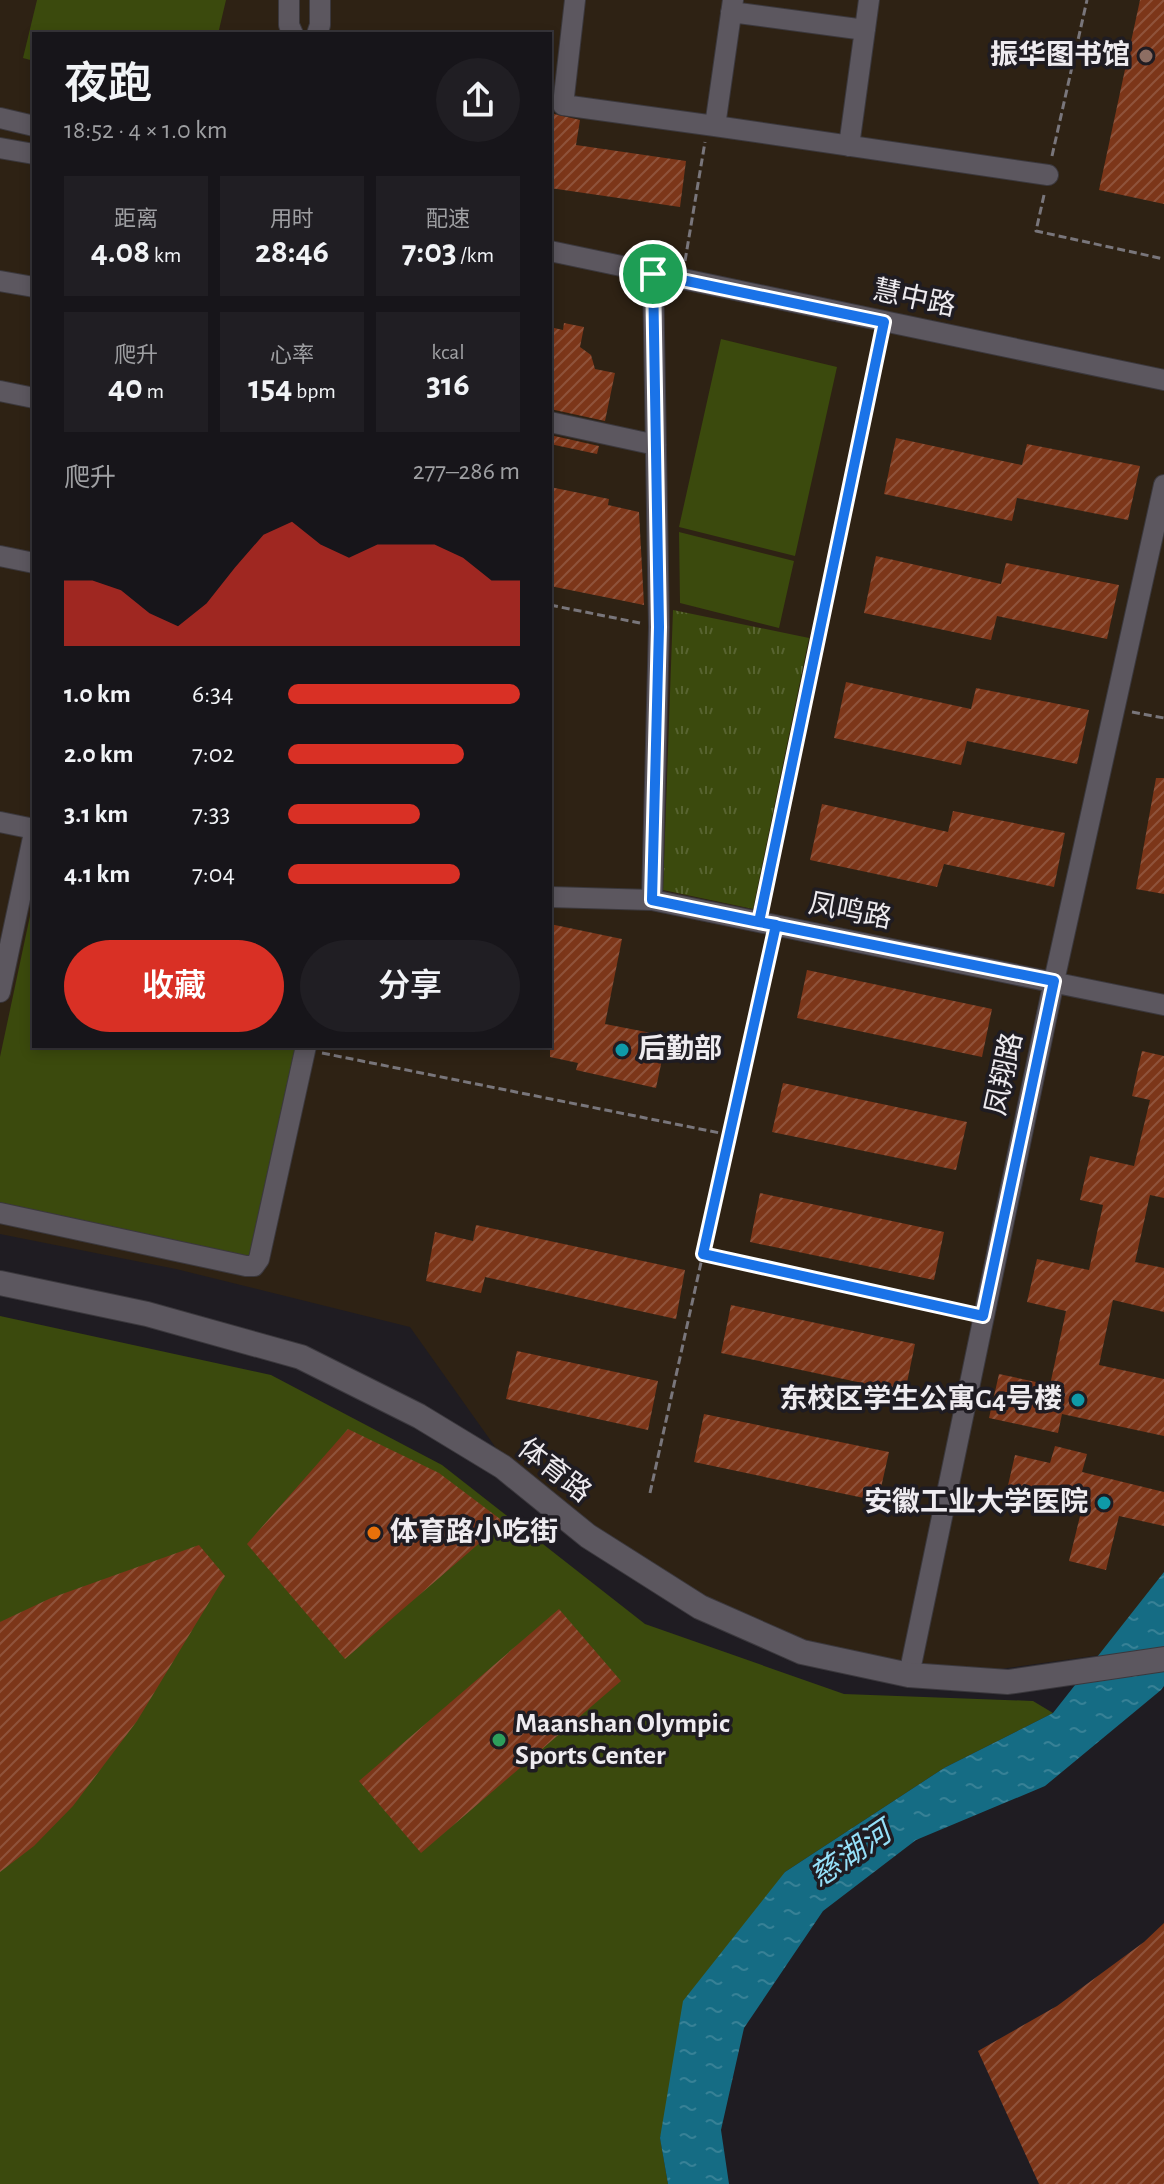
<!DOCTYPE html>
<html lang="zh">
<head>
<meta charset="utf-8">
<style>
  body { margin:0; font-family:"Alegreya Sans","Noto Sans SC",sans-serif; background:#201e23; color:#f1f3f6; height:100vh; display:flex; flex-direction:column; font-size:30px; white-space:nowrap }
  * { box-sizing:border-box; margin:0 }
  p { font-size:26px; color:#9e9fa2 }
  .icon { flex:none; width:44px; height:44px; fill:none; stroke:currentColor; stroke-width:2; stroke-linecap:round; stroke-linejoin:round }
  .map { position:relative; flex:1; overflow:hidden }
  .drawer { position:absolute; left:32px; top:32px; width:520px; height:1016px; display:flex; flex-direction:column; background:#17151a; border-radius:0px; box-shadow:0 4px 12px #0003,0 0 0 2px #363439 }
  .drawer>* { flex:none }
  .pin { position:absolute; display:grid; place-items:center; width:68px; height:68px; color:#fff; margin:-34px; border:4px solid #fff; border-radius:50%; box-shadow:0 2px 8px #0007 }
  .round { display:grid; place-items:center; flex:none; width:84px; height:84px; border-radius:42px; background:#201e23 }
  .summary { display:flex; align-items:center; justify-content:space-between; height:136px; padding:0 32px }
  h1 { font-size:44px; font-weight:600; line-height:60px }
  .stats { display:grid; grid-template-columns:repeat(3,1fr); gap:12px; height:136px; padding:8px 32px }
  .stats div { display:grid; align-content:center; border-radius:0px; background:#201e23; text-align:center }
  .stats b { font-size:34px; font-weight:600 }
  .stats small { font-size:22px; font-weight:400 }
  .stats p { font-size:22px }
  .chart { height:224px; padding:16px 32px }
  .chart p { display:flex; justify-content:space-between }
  .chart svg { width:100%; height:144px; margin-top:8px; fill:#d93025; opacity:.7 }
  .primary-button { display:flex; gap:16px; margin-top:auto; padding:16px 32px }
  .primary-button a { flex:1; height:92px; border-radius:48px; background:#d93025; color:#fff; font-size:32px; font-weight:600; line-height:92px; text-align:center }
  .primary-button a+a { background:#201e23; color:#f1f3f6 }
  ul { padding:0 32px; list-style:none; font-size:26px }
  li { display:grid; grid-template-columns:128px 96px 1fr; align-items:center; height:60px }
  li i { height:20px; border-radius:10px; background:#d93025 }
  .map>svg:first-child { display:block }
  .education { fill:#2e2214; fill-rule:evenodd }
  .park { fill:url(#park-tufts) }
  .pitch { fill:#3b4a0d }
  .water { fill:url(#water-ripples) }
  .building { fill:url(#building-hatch) }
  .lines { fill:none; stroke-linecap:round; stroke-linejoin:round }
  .minor-casing { stroke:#3b383d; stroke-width:22 }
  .tertiary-casing { stroke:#3b383d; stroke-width:26 }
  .path { stroke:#79767b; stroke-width:3; stroke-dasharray:8 4; stroke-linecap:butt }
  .minor { stroke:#5c575f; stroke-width:20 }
  .tertiary { stroke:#5c575f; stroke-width:24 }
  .route-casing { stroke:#fff; stroke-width:16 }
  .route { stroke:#1a73e8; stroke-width:10 }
  .education-dot { fill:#8d6e63; stroke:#1f1c22; stroke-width:3 }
  .culture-dot { fill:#0f9aa8; stroke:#1f1c22; stroke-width:3 }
  .food-dot { fill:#e8710a; stroke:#1f1c22; stroke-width:3 }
  .leisure-dot { fill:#2e9e5b; stroke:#1f1c22; stroke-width:3 }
  .labels { text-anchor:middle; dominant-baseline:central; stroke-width:7; stroke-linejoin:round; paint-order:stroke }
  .poi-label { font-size:28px; font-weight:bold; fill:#eeebef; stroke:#1f1c22; text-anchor:end }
  .street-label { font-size:28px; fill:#eeebef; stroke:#1f1c22 }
  .water-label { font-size:30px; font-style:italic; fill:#95e0f9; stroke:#1f1c22 }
</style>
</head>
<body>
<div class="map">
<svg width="1164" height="2184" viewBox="0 0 1164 2184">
  <defs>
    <pattern id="park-tufts" width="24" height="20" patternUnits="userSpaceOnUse" patternTransform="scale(2)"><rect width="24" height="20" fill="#3b4a0d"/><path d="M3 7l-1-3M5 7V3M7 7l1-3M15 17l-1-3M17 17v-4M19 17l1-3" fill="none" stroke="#586431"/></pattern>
    <pattern id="water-ripples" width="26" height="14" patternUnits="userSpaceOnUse" patternTransform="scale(2)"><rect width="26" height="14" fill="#156c84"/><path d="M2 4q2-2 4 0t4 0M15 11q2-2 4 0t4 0" fill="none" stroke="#378196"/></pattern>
    <pattern id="building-hatch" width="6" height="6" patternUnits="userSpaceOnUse" patternTransform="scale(2)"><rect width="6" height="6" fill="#7c3619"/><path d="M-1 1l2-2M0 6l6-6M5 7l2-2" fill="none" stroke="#8f533b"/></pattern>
  </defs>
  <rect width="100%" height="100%" fill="#1f1c22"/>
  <path class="education" d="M0 0H1164V1646L979 1672 866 1661 700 1607 518 1479 410 1327 176 1269 0 1234ZM34 34H550V1046H34Z"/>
  <path class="park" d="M673 610 809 638 753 909 663 890Z"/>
  <path class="pitch" d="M37 0H226L218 34H34V61L23 58Z
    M721 339 837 367 795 556 679 527Z
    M679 532 794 561 779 628 680 603Z
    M34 897V1046H298L253 1252 247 1258 0 1208V1057Z
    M0 1316 271 1375 442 1465 645 1624 844 1694 1033 1701 1053 1713 944 1768 785 1872 660 2137 668 2184H0Z"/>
  <path class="water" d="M1164 1572V1686L1161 1690 1045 1786 916 1840 823 1911 744 2028 721 2130 729 2184H668L660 2138 683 2001 785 1872 944 1768 1053 1713Z"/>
  <path class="building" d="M1140 0H1164V204L1099 190Z
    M550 113 580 120 576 145 686 161 680 207 550 188Z
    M564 323 584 327 580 347 591 355 595 369 615 373 605 421 550 409V327L563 330Z
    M550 435 599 446 597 454 550 444Z
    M896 438 1022 465 1027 444 1140 466 1128 520 1017 498 1012 521 884 494Z
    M550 487 609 499 608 505 639 512 644 605 550 586Z
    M876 556 1001 584 1006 563 1119 585 1107 639 997 616 991 640 864 613Z
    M846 682 971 709 976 688 1089 710 1077 764 967 741 961 765 834 738Z
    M1156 778H1164V894L1136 889Z
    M822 804 948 832 953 811 1065 833 1054 887 944 864 937 887 810 860Z
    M550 924 622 939 605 1024 667 1036 656 1088 576 1070 578 1063 550 1057Z
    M807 970 992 1009 982 1057 797 1018Z
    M1142 1051 1164 1056V1198L1150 1195 1135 1262 1164 1268V1312L1113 1300 1099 1365 1164 1379V1436L1062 1414 1058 1433 989 1418 999 1374 1050 1385 1066 1311 1027 1302 1037 1259 1089 1270 1103 1205 1080 1200 1090 1156 1134 1166 1150 1100 1132 1096Z
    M783 1083 967 1122 956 1170 772 1132Z
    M760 1193 944 1232 934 1280 750 1242Z
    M476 1225 685 1270 676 1319 485 1277 481 1293 426 1281 435 1232 473 1241Z
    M731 1305 915 1344 905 1392 721 1353Z
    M517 1351 658 1381 648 1430 506 1399Z
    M704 1414 889 1452 878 1501 694 1462Z
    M348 1429 439 1473 504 1522 345 1659 247 1544Z
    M1055 1446 1087 1454 1082 1472 1164 1492V1526L1119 1516 1106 1570 1069 1561 1081 1512 1006 1494 1015 1455 1050 1463Z
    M199 1545 225 1576 137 1721 73 1806 34 1846 0 1872V1622L51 1598Z
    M559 1609 621 1681 421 1853 359 1781Z
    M1164 1923V2184H1039L978 2051 1057 2006 1144 1942Z"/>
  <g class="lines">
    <g class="minor-casing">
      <path id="minor" d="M289 0V25L293 34
        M575 0 563 105 715 126
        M733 0 715 126 1048 175
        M731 12 865 30
        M317 34 320 25V0
        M0 118 34 126
        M849 146 869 0
        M0 148 34 154
        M550 251 1164 380
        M653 274 659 627 652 900 1164 1005
        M0 281 34 287
        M0 391 34 398
        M550 422 656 445
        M0 556 34 563
        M0 822 34 829
        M550 897 652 900
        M0 992 34 833
        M0 1213 246 1266H254L259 1259 306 1046
        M909 1675 1054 981 1164 485"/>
    </g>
    <g class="tertiary-casing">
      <path id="tertiary" d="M0 1283 147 1314 301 1357 419 1416 503 1467 588 1536 700 1607 802 1652 909 1675 1008 1682 1164 1659"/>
    </g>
    <path class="path" d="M1052 156 1087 0
      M1044 195 1036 231 1164 259
      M685 261 705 142
      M550 605 640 623
      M1132 712 1164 718
      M763 903 881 338
      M322 1053 730 1135
      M703 1254 965 1312
      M650 1493 772 942"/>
    <use href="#minor" class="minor"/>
    <use href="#tertiary" class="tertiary"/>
  </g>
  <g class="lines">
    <g class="route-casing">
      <path id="route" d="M653 274 659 627 652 900 759 922 776 925 703 1254 983 1316 1054 981 759 922 884 322 653 274"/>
    </g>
    <use href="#route" class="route"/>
  </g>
  <circle class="education-dot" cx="1146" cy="56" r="8"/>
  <g class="culture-dot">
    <circle cx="622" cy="1050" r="8"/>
    <circle cx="1078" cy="1400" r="8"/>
    <circle cx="1104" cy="1503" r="8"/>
  </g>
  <circle class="food-dot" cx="374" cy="1533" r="8"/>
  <circle class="leisure-dot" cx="499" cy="1740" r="8"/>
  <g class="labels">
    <g class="poi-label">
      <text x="1130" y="56">振华图书馆</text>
      <text x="638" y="1050" text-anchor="start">后勤部</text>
      <text x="1062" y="1400">东校区学生公寓G4号楼</text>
      <text x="1088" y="1503">安徽工业大学医院</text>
      <text x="390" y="1533" text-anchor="start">体育路小吃街</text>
      <text x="515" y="1724" text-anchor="start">Maanshan Olympic<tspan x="515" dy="32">Sports Center</tspan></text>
    </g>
    <g class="street-label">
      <text transform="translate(914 299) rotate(12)">慧中路</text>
      <text transform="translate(850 912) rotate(11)">凤鸣路</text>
      <text transform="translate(1005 1074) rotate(-78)">凤翔路</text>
      <text transform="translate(554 1471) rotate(38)">体育路</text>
    </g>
    <g class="water-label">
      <text transform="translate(851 1855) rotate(-34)">慈湖河</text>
    </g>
  </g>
</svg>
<div class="pin" style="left:653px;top:274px;background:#1e9e55"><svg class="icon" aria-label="arrive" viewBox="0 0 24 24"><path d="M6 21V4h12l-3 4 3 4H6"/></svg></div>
<section class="drawer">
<div class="summary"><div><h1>夜跑</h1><p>18:52 · 4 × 1.0 km</p></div><a class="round"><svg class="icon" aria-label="share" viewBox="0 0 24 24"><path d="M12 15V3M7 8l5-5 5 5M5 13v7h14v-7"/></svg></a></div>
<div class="stats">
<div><p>距离</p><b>4.08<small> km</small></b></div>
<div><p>用时</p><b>28:46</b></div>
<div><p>配速</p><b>7:03<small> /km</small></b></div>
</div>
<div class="stats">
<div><p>爬升</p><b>40<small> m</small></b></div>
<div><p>心率</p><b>154<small> bpm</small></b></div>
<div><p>kcal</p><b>316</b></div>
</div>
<div class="chart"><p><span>爬升</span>277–286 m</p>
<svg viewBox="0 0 160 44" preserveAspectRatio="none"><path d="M0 44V24L10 24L20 27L30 34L40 38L50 31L60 20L70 10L80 6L90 13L100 17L110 13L120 13L130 13L140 17L150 24L160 24V44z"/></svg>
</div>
<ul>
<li><b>1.0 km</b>6:34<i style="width:100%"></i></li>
<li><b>2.0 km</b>7:02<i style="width:76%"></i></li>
<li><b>3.1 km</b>7:33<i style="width:57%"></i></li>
<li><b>4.1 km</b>7:04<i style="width:74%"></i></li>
</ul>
<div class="primary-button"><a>收藏</a><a>分享</a></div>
</section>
</div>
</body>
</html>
